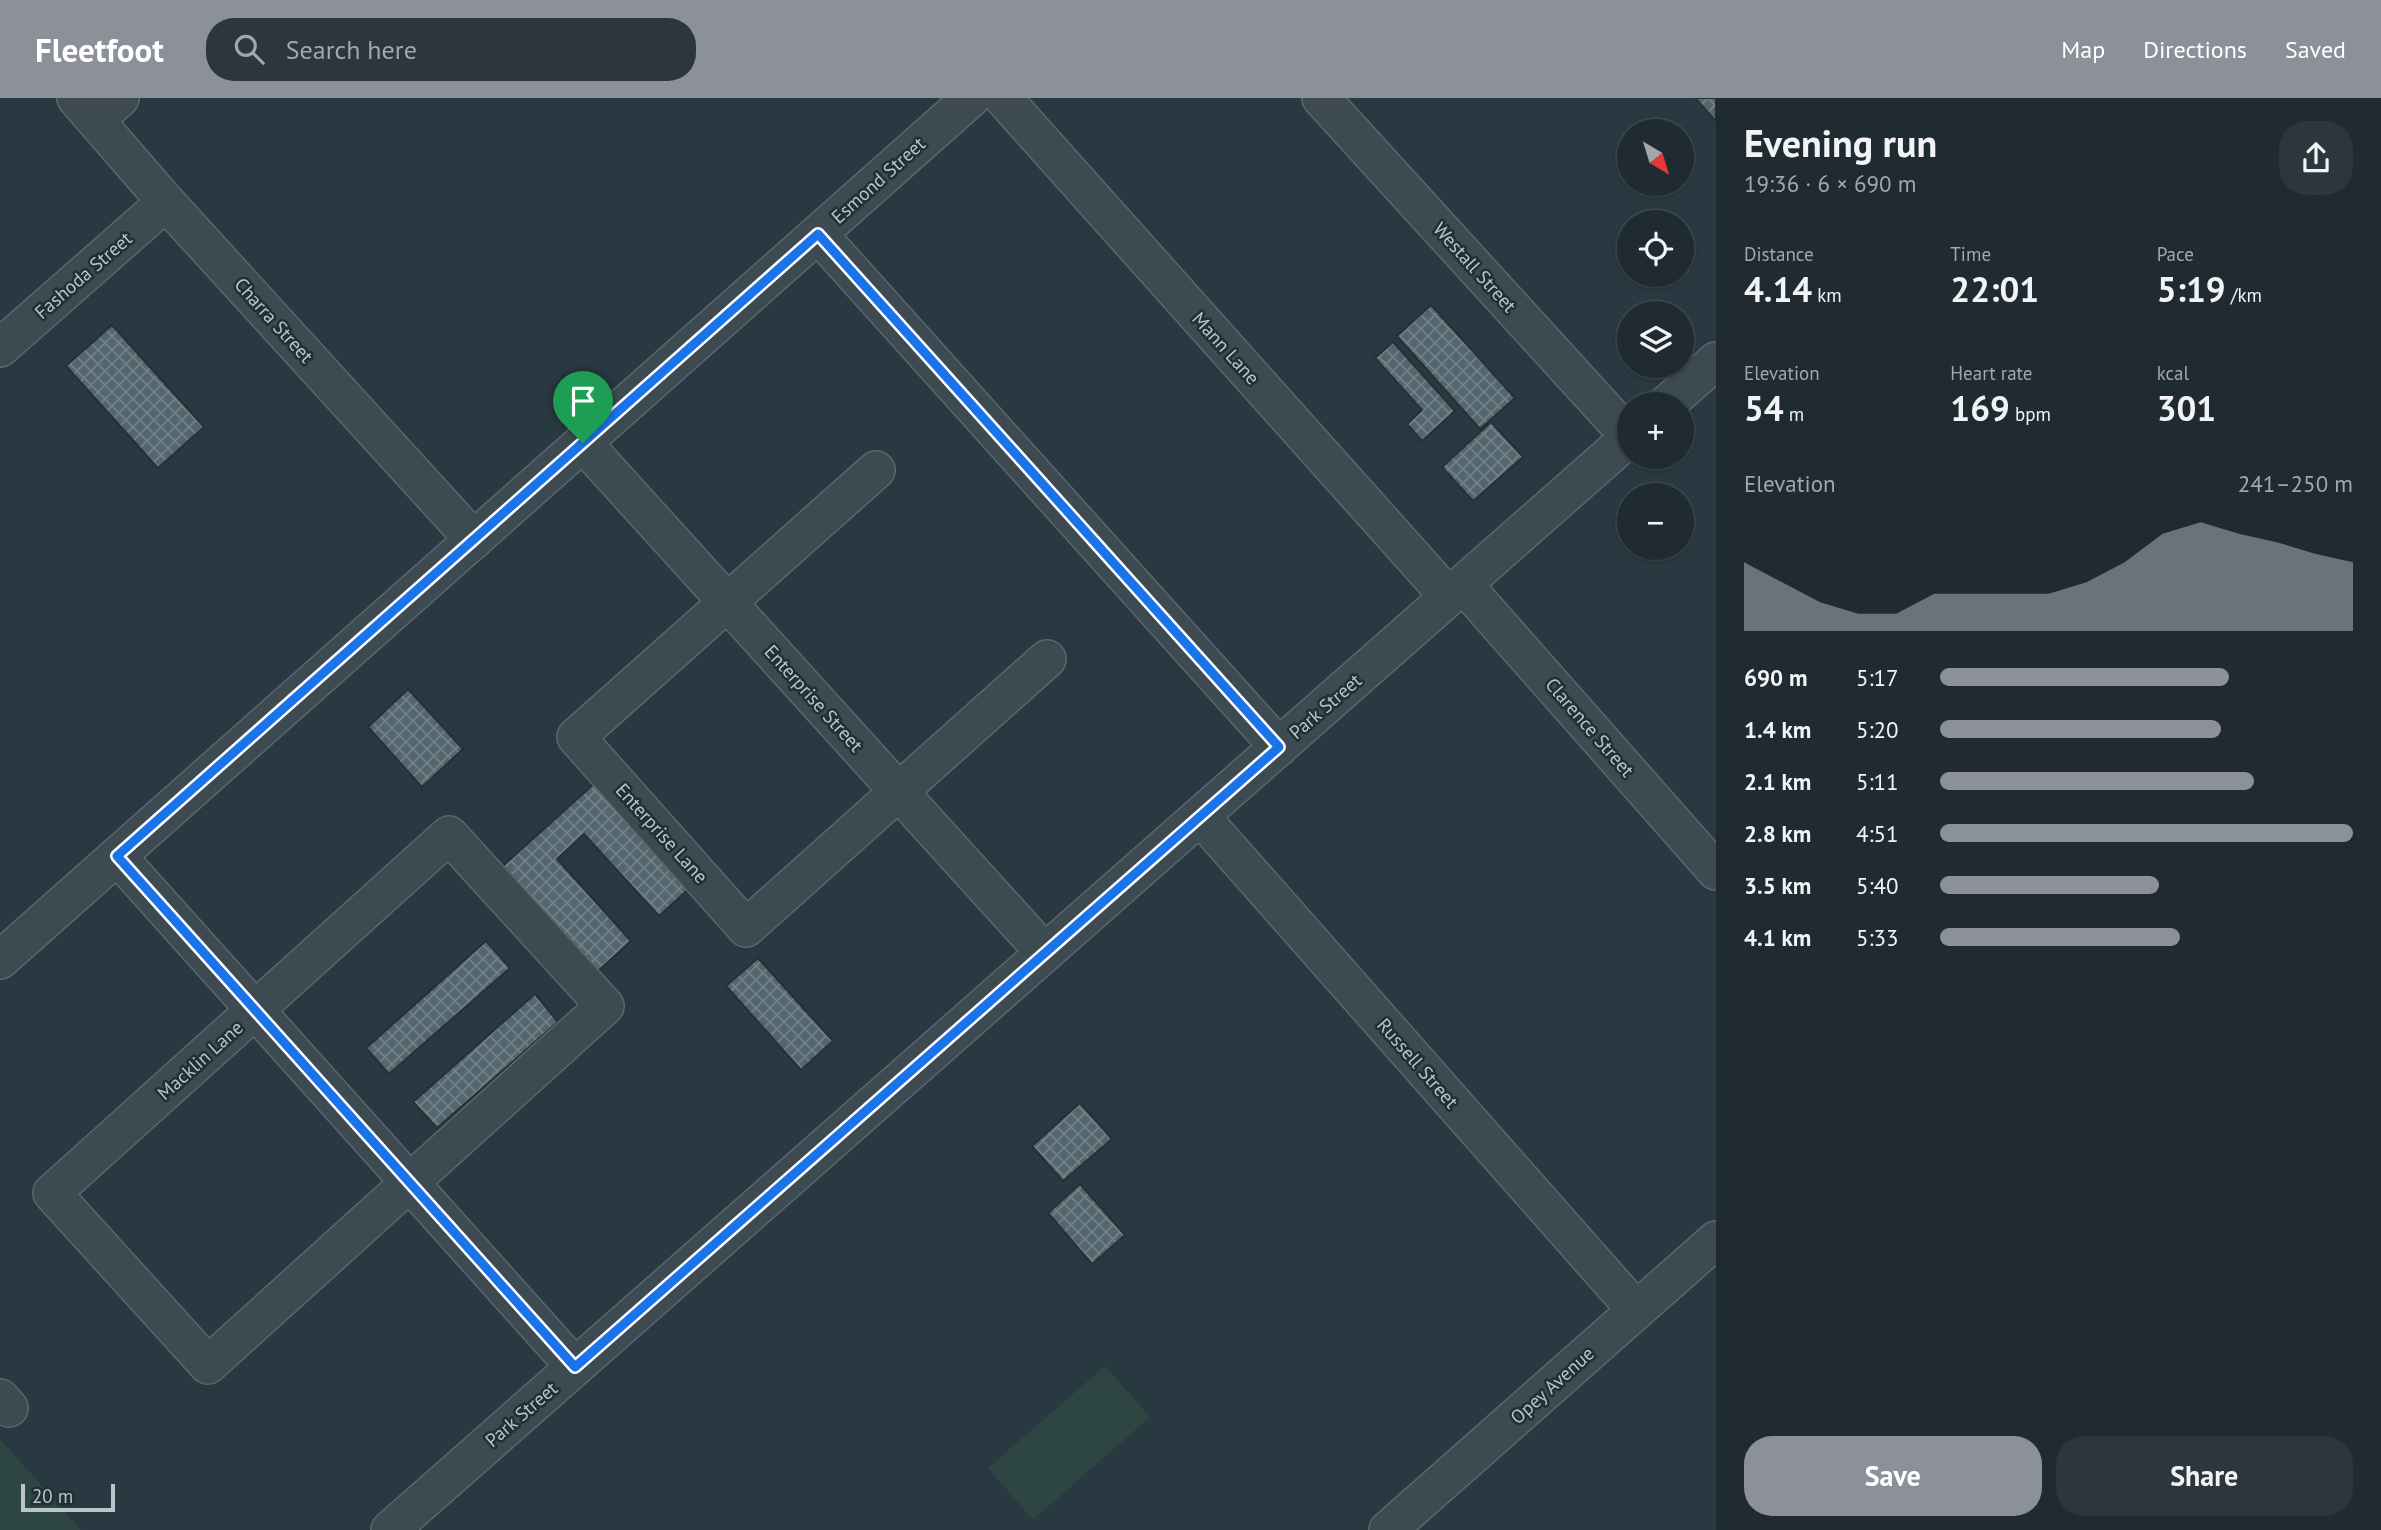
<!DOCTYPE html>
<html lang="en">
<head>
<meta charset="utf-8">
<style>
  body { margin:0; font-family:"PT Sans",sans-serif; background:#2c373d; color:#f1f3f6; height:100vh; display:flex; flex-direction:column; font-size:26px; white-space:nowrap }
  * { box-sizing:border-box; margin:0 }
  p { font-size:23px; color:#a1a7ab }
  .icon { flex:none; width:38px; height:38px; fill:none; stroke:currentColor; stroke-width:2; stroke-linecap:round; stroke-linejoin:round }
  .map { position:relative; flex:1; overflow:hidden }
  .drawer { display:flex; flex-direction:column; background:#1f2b31; width:665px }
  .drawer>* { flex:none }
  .needle { width:46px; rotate:142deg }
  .buttons { position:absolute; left:1617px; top:21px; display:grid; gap:14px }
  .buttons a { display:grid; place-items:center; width:77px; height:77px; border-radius:50%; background:#1f2b31; box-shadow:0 2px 5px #0004,0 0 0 2px #3c474d; font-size:35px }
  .scale { position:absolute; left:21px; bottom:18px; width:94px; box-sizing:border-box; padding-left:7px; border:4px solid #bac4cb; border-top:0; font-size:19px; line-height:24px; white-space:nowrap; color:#bac4cb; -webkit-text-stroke:5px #212f36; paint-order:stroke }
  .pin { position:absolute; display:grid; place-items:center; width:60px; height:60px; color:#fff; margin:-72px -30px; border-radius:50% 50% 50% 0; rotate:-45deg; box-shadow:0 0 7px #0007 }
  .pin .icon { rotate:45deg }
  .round { display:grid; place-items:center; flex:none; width:74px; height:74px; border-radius:28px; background:#2c373d }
  .summary { display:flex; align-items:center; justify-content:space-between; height:119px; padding:0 28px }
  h1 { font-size:38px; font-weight:600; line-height:52px }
  .metrics { display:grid; grid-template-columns:repeat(3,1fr); gap:10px; height:119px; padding:7px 28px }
  .metrics div { display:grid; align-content:center }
  .metrics b { font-size:35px; font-weight:600 }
  .metrics small { font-size:19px; font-weight:400 }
  .metrics p { font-size:19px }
  .chart { height:196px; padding:14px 28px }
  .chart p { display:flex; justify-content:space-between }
  .chart svg { width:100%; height:126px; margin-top:7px; fill:#8c9099; opacity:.7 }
  .button { display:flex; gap:14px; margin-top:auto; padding:14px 28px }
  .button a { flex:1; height:80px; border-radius:28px; background:#8c9099; color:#fff; font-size:28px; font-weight:600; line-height:80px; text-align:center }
  .button a+a { background:#2c373d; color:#f1f3f6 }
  ul { padding:0 28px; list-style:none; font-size:23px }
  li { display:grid; grid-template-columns:112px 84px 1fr; align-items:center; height:52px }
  li i { height:18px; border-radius:9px; background:#8c9099 }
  header { display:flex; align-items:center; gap:42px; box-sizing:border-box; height:98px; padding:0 35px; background:#8c9099; color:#fff }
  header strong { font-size:33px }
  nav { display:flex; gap:38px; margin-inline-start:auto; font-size:24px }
  .search { width:490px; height:63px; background:#2c373d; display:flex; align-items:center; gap:18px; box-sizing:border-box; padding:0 24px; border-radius:28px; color:#a1a7ab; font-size:26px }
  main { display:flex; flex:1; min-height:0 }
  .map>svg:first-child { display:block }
  .pitch { fill:#2e4641 }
  .building { fill:url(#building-cross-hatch); stroke:#233138; stroke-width:2 }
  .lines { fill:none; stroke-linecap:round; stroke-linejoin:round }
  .minor-casing { stroke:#5b676e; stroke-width:40 }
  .minor { stroke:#3d4a51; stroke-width:37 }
  .route-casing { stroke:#fff; stroke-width:14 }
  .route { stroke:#1a73e8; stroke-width:9 }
  .labels { text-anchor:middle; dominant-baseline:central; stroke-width:5; stroke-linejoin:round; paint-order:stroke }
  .street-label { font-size:19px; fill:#bac4cb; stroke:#212f36 }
</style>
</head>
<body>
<header>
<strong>Fleetfoot</strong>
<div class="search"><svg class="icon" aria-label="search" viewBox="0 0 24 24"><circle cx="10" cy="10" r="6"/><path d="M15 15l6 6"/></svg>Search here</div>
<nav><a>Map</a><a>Directions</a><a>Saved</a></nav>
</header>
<main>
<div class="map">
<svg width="1716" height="1432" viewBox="0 0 1716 1432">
  <defs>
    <pattern id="building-cross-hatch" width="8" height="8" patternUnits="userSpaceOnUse" patternTransform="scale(1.75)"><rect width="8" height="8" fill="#54666d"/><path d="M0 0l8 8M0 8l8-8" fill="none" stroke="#728187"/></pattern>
  </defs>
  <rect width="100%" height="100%" fill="#293941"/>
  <path class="pitch" d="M1105 1268 1150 1319 1033 1422 988 1370Z
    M0 1341 81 1432H0Z"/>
  <path class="building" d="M1695 0H1716V23Z
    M1431 207 1515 300 1480 331 1397 238Z
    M112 227 204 329 158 370 66 268Z
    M1393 244 1455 313 1422 343 1407 326 1422 312 1375 260Z
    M1491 324 1523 359 1473 403 1442 369Z
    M408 591 463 651 422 689 368 629Z
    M596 684 691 789 659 818 584 736 557 761 631 843 598 873 503 768Z
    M486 843 510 870 389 976 366 950Z
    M758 860 833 943 801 972 726 888Z
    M535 896 558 924 437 1030 413 1004Z
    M1080 1005 1112 1041 1063 1083 1032 1048Z
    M1080 1086 1125 1137 1092 1166 1048 1115Z"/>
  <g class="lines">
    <g class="minor-casing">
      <path id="minor" d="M76 0 166 104 474 442
        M1003 0 1449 499
        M1321 0 1629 338
        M95 22 120 0
        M818 136 1279 649
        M0 250 166 104
        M1667 306 1716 263
        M583 345 1045 855
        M876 372 576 639 746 830 1047 561
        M1463 486 1716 773
        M1200 718 1636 1212
        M449 737 605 908 208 1267 52 1095Z
        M117 758 575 1269
        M0 862 971 0
        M0 1300 9 1310
        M390 1432 1629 340
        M1388 1432 1716 1142"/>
    </g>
    <use href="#minor" class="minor"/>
  </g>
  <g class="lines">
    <g class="route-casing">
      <path id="route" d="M818 136 1279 649 575 1269 117 758Z"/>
    </g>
    <use href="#route" class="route"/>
  </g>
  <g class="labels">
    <g class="street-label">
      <text transform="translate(878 82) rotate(-42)">Esmond Street</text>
      <text transform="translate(1475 169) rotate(48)">Westall Street</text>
      <text transform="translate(83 177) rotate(-41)">Fashoda Street</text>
      <text transform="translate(274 222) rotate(48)">Charra Street</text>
      <text transform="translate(1226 250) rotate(48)">Mann Lane</text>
      <text transform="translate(814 600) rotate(48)">Enterprise Street</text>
      <text transform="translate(1325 608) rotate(-41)">Park Street</text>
      <text transform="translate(1590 629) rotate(49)">Clarence Street</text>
      <text transform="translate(662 735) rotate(48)">Enterprise Lane</text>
      <text transform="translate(200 962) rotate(-42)">Macklin Lane</text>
      <text transform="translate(1418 965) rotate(49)">Russell Street</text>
      <text transform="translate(1552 1287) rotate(-42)">Opey Avenue</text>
      <text transform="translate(521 1316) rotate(-41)">Park Street</text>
    </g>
  </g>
</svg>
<div class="buttons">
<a><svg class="needle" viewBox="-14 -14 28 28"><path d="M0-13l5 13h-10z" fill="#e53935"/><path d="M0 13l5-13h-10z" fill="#a1a7ab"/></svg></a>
<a><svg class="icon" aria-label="locate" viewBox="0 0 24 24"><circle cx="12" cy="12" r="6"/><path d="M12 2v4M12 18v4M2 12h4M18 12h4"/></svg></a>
<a><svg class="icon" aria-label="layers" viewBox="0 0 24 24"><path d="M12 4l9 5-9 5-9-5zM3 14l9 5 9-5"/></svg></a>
<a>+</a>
<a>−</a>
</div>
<div class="scale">20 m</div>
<div class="pin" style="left:583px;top:345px;background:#1e9e55"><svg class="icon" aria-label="arrive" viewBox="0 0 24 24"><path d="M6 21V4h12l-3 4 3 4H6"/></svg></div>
</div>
<section class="drawer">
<div class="summary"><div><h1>Evening run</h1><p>19:36 · 6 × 690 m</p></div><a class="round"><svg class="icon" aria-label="share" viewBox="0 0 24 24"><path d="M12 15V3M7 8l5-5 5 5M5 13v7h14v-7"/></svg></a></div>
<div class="metrics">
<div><p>Distance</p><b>4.14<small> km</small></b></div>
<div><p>Time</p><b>22:01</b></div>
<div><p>Pace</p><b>5:19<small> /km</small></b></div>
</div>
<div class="metrics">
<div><p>Elevation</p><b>54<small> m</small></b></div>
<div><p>Heart rate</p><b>169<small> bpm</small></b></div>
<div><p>kcal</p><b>301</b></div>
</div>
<div class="chart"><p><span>Elevation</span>241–250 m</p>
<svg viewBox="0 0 160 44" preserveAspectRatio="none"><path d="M0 44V20L10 27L20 34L30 38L40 38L50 31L60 31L70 31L80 31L90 27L100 20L110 10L120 6L130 10L140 13L150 17L160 20V44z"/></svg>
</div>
<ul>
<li><b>690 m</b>5:17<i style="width:70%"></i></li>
<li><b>1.4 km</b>5:20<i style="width:68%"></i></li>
<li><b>2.1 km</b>5:11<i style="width:76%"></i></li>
<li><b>2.8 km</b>4:51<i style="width:100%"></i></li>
<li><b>3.5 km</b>5:40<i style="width:53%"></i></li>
<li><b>4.1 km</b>5:33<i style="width:58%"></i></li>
</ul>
<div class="button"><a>Save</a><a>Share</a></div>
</section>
</main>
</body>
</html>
